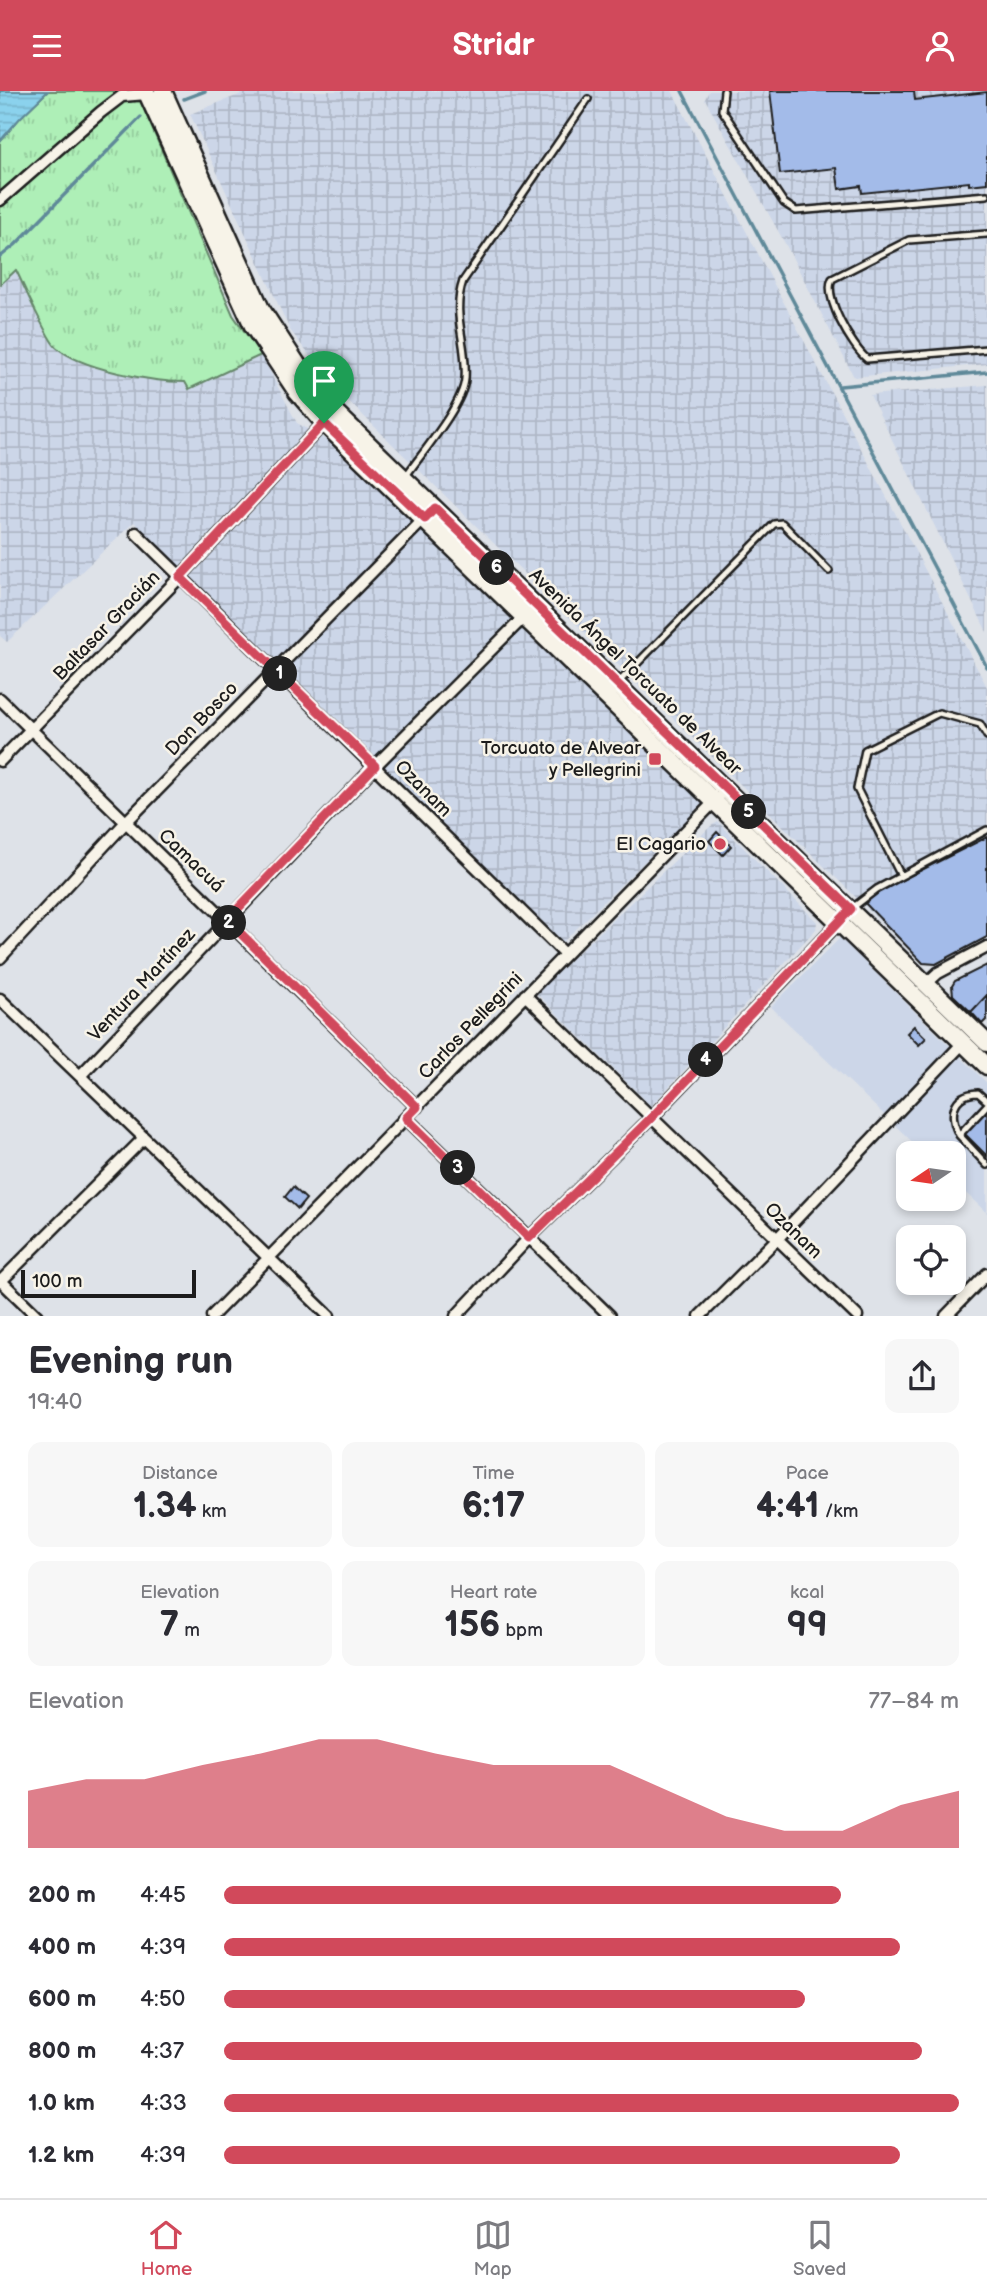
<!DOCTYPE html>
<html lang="en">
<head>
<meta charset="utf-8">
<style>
  body { margin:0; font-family:"Balsamiq Sans",sans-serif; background:#f7f7f7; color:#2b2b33; height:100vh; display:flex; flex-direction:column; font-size:26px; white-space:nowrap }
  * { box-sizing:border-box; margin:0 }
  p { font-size:23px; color:#7c7c81 }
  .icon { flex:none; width:38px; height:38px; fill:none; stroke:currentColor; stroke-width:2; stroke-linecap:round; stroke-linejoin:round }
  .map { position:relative; height:1225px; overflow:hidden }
  .side { display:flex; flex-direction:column; background:#fff; flex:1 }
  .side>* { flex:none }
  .needle { width:46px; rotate:257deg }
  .tools { position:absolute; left:896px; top:1050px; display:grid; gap:14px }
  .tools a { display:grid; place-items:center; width:70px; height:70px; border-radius:14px; background:#fff; box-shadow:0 4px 10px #0003; font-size:35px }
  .scale { position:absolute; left:21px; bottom:18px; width:175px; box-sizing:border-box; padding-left:7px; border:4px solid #1c1c1c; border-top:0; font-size:19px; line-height:24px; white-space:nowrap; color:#1c1c1c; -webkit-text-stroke:5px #f7f3e8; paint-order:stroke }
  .pin { position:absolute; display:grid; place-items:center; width:60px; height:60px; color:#fff; margin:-72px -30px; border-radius:50% 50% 50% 0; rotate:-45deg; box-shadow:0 0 7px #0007 }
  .pin .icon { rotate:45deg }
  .km { position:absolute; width:35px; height:35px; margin:-18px; border-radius:50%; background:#222; color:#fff; font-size:19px; line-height:35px; text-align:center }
  .round { display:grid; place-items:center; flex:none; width:74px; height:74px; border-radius:14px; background:#f7f7f7 }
  .head { display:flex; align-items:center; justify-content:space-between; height:119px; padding:0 28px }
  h1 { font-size:38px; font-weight:700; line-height:52px }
  .stats { display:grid; grid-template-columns:repeat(3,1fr); gap:10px; height:119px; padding:7px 28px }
  .stats div { display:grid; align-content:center; border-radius:14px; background:#f7f7f7; text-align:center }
  .stats b { font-size:35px; font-weight:700 }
  .stats small { font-size:19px; font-weight:400 }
  .stats p { font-size:19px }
  .chart { height:196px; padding:14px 28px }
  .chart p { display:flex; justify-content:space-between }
  .chart svg { width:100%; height:126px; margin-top:7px; fill:#d1495b; opacity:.7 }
  ul { padding:0 28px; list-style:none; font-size:23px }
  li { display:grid; grid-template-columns:112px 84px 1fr; align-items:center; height:52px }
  li i { height:18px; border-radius:9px; background:#d1495b }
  header { display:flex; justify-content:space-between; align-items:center; height:91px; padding:0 28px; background:#d1495b; color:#fff; font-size:32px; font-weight:700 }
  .dock { display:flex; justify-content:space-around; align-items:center; height:98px; border-top:2px solid #e1e1e2; background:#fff; font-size:19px; color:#7c7c81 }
  .dock a { display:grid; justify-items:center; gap:4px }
  .dock .current { color:#d1495b }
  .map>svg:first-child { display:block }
  .built { fill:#ccd6e8 }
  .industrial { fill:url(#industrial-grid) }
  .grass { fill:url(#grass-tufts); stroke:#65866a; stroke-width:2 }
  .water { fill:url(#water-rules); stroke:#5f8999; stroke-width:2 }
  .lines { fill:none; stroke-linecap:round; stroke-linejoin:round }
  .stream { stroke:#5f8999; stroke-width:3.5 }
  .building { fill:#a3bbe9; stroke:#1c1c1c; stroke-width:2 }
  .lane-casing { stroke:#1c1c1c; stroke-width:10 }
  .street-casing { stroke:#1c1c1c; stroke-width:15 }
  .primary-casing { stroke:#1c1c1c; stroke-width:21 }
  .lane { stroke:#f7f3e8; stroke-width:5 }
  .street { stroke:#f7f3e8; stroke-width:10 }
  .primary { stroke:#f7f3e8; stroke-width:16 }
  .route-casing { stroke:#fff; stroke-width:14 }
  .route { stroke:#d1495b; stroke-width:9 }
  .poi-dot { fill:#d1495b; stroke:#f7f3e8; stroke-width:2.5 }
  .labels { text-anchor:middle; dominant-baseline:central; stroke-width:5; stroke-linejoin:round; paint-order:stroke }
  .street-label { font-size:19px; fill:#1c1c1c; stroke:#f7f3e8 }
  .poi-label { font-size:19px; fill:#1c1c1c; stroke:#f7f3e8; text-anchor:end }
</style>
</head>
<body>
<header><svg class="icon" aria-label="menu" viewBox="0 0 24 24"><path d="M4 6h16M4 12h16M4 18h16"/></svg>Stridr<svg class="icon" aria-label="person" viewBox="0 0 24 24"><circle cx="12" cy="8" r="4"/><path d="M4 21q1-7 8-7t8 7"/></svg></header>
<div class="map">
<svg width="987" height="1225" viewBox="0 0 987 1225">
  <defs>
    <pattern id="industrial-grid" width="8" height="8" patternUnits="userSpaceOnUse" patternTransform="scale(1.75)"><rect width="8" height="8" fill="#ccd6e8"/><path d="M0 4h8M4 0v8" fill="none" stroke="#afb7c6"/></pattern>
    <pattern id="grass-tufts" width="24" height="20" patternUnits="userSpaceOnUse" patternTransform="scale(1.75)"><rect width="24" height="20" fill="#aeefb7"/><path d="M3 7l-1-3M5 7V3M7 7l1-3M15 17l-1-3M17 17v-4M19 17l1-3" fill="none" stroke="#95cc9d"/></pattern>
    <pattern id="water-rules" width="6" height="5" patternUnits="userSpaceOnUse" patternTransform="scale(1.75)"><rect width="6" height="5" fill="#8bd2ed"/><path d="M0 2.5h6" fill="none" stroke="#77b4cb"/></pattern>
  </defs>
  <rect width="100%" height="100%" fill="#dee2e8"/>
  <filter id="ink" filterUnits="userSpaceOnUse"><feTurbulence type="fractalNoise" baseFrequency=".0143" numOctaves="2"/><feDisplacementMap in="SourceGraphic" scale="14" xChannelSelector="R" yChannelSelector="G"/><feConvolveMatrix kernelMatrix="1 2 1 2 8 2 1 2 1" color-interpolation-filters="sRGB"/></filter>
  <g filter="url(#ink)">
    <path class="built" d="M840 847 987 992V1122L954 1091V1062H924L771 916Z"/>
    <path class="industrial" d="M249 0H672L987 596V846L936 873 923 872 332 294 290 239 190 23Z
      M709 0H987V273L854 286 787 156 705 8Z
      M16 178 55 255 107 279 139 287 185 291 189 298 261 264 297 332 333 353 705 711 562 852 134 431 7 551 0 545V194Z
      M987 294V541L870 304Z
      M718 731 817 831 816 838 651 1015 536 902 711 735Z"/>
    <path class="grass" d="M48 0H136L233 224 261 264 189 298 185 291C152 291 81 278 56 256 47 248 23 193 16 179L0 194V50L20 27Z"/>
    <path class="water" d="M0 0H48L20 27 0 50Z"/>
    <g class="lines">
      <path class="stream" d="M682 0 987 576
        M184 8 205 0
        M0 166 15 154 141 26
        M840 295 987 281"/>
    </g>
    <path class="building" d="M770 0H914L915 9 987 1V92L969 94V91L862 102 861 95 839 98 836 77 780 83Z
      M717 741 731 755 723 764 709 750Z
      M987 746V846L936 873 923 872 862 809Z
      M987 874V904L971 921 953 904 952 895 955 890Z
      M987 904V928L982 933 971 921Z
      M914 935 926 947 919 954 907 942Z
      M985 1021 987 1023V1065L964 1042Z
      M293 1096 306 1108 298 1118 285 1106Z"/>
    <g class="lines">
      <g class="lane-casing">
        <path id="lane" d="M724 0 722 19 784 112 796 120 987 104
          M987 143 909 149 832 188C823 206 852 256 867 268L987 258
          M406 385C422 362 463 314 465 288 468 253 451 225 463 190L588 8
          M619 591 774 433 782 432 829 480
          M901 785 857 698 865 659 939 622 980 633 987 645
          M851 818 877 798 987 739
          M987 1014 959 1044 987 1074
          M959 1044C949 1025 951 1003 978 1002L987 1010"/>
      </g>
      <g class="street-casing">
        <path id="street" d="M0 109 101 21 122 5 147 3
          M136 442 565 863
          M0 608 417 1016
          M0 670 180 486 324 332
          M0 867 126 731 427 425
          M927 892 938 882 987 856
          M525 904 857 1225
          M0 908 329 1225
          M80 985 375 675 524 526
          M406 1027 610 1225
          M0 1189 37 1225
          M0 1191 144 1047
          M212 1225 718 707
          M456 1225 529 1147 651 1027 841 829
          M700 1225 777 1148 963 952
          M946 1225 987 1183"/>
      </g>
      <g class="primary-casing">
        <path id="primary" d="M146 0 253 235 297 301 324 332 987 975
          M163 0 261 218 297 273 330 316 987 952"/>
      </g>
      <use href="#lane" class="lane"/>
      <use href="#street" class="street"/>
      <use href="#primary" class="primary"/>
    </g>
  </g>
  <g class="lines" filter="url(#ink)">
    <g class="route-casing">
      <path id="route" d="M324 332 425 428 435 417 851 818 651 1027 529 1147 406 1027 417 1016 227 829 375 675 180 486Z"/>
    </g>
    <use href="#route" class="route"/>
  </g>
  <g class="poi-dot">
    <rect x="648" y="661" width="14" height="14" rx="3.5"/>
    <circle cx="720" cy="753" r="7"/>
  </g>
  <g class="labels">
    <g class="street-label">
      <text transform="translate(107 535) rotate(-46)">Baltasar Gracián</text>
      <text transform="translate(635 581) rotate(44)">Avenida Ángel Torcuato de Alvear</text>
      <text transform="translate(202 628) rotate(-46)">Don Bosco</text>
      <text transform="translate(423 698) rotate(45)">Ozanam</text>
      <text transform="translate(191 770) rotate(44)">Camacuá</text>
      <text transform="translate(142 894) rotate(-47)">Ventura Martínez</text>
      <text transform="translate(471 935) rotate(-46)">Carlos Pellegrini</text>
      <text transform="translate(793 1140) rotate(44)">Ozanam</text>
    </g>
    <g class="poi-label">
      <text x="641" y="657">Torcuato de Alvear<tspan x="641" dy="22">y Pellegrini</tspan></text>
      <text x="706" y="753">El Cagario</text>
    </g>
  </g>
</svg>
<div class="tools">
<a><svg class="needle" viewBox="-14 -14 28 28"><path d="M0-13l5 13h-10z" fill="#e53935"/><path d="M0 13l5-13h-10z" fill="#7c7c81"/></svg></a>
<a><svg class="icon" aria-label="locate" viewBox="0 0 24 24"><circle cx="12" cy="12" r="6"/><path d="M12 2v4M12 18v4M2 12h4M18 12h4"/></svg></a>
</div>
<div class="scale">100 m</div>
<div class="pin" style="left:324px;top:332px;background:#1e9e55"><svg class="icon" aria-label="arrive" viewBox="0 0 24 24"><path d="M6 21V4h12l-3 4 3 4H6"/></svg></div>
<b class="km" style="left:280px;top:583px">1</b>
<b class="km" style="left:229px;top:832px">2</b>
<b class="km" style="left:458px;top:1077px">3</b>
<b class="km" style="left:706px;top:969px">4</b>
<b class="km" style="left:749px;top:721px">5</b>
<b class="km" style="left:497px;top:477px">6</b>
</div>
<section class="side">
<div class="head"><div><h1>Evening run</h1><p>19:40</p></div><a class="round"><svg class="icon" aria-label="share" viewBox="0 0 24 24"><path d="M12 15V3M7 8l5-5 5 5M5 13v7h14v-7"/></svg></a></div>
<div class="stats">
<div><p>Distance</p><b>1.34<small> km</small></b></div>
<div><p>Time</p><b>6:17</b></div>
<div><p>Pace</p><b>4:41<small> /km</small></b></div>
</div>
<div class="stats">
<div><p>Elevation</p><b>7<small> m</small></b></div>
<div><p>Heart rate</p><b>156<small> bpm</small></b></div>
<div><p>kcal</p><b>99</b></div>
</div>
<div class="chart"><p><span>Elevation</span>77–84 m</p>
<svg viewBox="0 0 160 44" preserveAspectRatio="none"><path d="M0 44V24L10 20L20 20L30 15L40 11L50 6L60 6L70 11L80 15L90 15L100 15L110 24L120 33L130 38L140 38L150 29L160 24V44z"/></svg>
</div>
<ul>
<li><b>200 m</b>4:45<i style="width:84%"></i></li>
<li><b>400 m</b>4:39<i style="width:92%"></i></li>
<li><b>600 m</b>4:50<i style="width:79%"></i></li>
<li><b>800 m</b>4:37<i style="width:95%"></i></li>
<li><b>1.0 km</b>4:33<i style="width:100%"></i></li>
<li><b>1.2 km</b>4:39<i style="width:92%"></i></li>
</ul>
</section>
<nav class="dock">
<a class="current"><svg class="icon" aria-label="home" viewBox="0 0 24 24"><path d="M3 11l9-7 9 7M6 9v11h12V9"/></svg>Home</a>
<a><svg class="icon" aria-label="map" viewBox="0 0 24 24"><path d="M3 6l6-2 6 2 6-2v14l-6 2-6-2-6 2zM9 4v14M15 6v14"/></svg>Map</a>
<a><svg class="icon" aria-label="saved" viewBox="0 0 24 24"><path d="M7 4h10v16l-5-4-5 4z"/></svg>Saved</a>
</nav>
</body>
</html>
